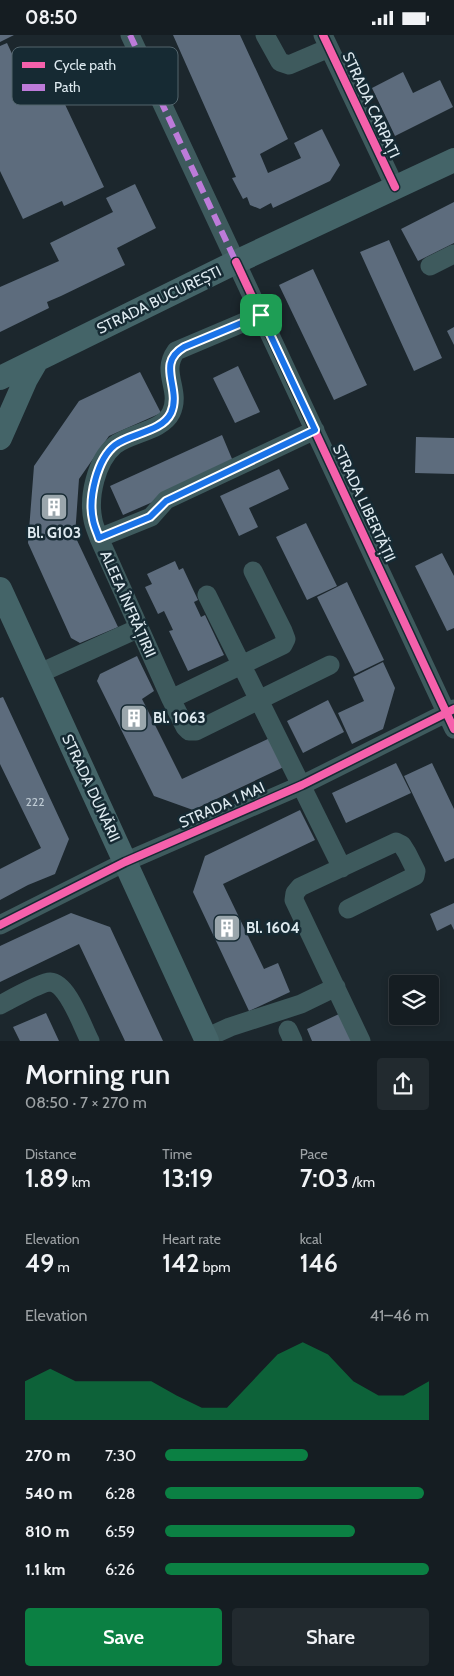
<!DOCTYPE html>
<html lang="en">
<head>
<meta charset="utf-8">
<style>
  body { margin:0; font-family:Cabin,sans-serif; background:#222a2f; color:#f1f3f6; height:100vh; display:flex; flex-direction:column; font-size:19px; white-space:nowrap }
  * { box-sizing:border-box; margin:0 }
  p { font-size:16px; color:#9da2a5 }
  .icon { flex:none; width:28px; height:28px; fill:none; stroke:currentColor; stroke-width:2; stroke-linecap:round; stroke-linejoin:round }
  .map { position:relative; height:1006px; overflow:hidden }
  .drawer { display:flex; flex-direction:column; background:#151d22; flex:1 }
  .drawer>* { flex:none }
  .controls { position:absolute; left:389px; top:940px; display:grid; gap:10px }
  .controls a { display:grid; place-items:center; width:50px; height:50px; border-radius:5px; background:#151d22; box-shadow:0 2px 8px #0003,0 0 0 1px #343b40; font-size:25px }
  .pin { position:absolute; display:grid; place-items:center; width:42px; height:42px; color:#fff; margin:-21px; border-radius:10px; box-shadow:0 2px 8px #0006 }
  .round { display:grid; place-items:center; flex:none; width:52px; height:52px; border-radius:5px; background:#222a2f }
  .overview { display:flex; align-items:center; justify-content:space-between; height:85px; padding:0 25px }
  h1 { font-size:28px; font-weight:600; line-height:38px }
  .stats { display:grid; grid-template-columns:repeat(3,1fr); gap:8px; height:85px; padding:5px 25px }
  .stats div { display:grid; align-content:center }
  .stats b { font-size:25px; font-weight:600 }
  .stats small { font-size:14px; font-weight:400 }
  .stats p { font-size:14px }
  .chart { height:140px; padding:10px 25px }
  .chart p { display:flex; justify-content:space-between }
  .chart svg { width:100%; height:90px; margin-top:5px; fill:#0b8043; opacity:.7 }
  .action { display:flex; gap:10px; margin-top:auto; padding:10px 25px }
  .action a { flex:1; height:58px; border-radius:5px; background:#0b8043; color:#fff; font-size:20px; font-weight:600; line-height:58px; text-align:center }
  .action a+a { background:#222a2f; color:#f1f3f6 }
  ul { padding:0 25px; list-style:none; font-size:16px }
  li { display:grid; grid-template-columns:80px 60px 1fr; align-items:center; height:38px }
  li i { height:12px; border-radius:6px; background:#0b8043 }
  .status { display:flex; justify-content:space-between; align-items:center; height:35px; padding:0 25px; background:#151d22; direction:ltr }
  .status svg { height:14px; fill:currentColor }
  .map>svg:first-child { display:block }
  .building { fill:#5d6c7d }
  .lines { fill:none; stroke-linecap:round; stroke-linejoin:round }
  .minor { stroke:#3e5a5d; stroke-width:19 }
  .major { stroke:#446468; stroke-width:24 }
  .quiet { stroke:#bd7bd9; stroke-width:6; stroke-dasharray:12 6; stroke-linecap:butt }
  .cycleway-casing { stroke:#162a33; stroke-width:11 }
  .cycleway { stroke:#f560ab; stroke-width:8 }
  .route-casing { stroke:#fff; stroke-width:10 }
  .route { stroke:#1a73e8; stroke-width:6 }
  .labels { text-anchor:middle; dominant-baseline:central; stroke-width:5; stroke-linejoin:round; paint-order:stroke }
  .number-label { font-size:12px; fill:#becad3 }
  .street-label { font-size:15px; fill:#deeaf0; stroke:#162a33 }
  .poi-label { font-size:15px; font-weight:bold; fill:#deeaf0; stroke:#162a33; text-anchor:start }
  .key { fill:#162a33; stroke:#52646c; stroke-width:1 }
  .key-label { font-size:14px; fill:#deeaf0 }
</style>
</head>
<body>
<div class="status"><b>08:50</b><svg viewBox="0 0 49 12"><path d="M0 12V9h3v3zM5 12V6h3v6zM10 12V3h3v9zM15 12V0h3v12zM26 1h20v11H26zM47 4h2v5h-2z"/></svg></div>
<div class="map">
<svg width="454" height="1006" viewBox="0 0 454 1006">
  <rect width="100%" height="100%" fill="#1c272d"/>
  <path class="building" d="M0 0H14L0 7Z
    M173 0H240L288 104 260 119 268 138 301 123 294 108 322 94 340 130 330 146 273 173 271 168 260 174 250 170 247 162 243 164 232 143 236 142Z
    M7 8 20 36 44 25 104 152 64 171 62 166 23 184 0 136V11Z
    M403 37 413 58 440 45 453 72 395 101 372 53Z
    M135 149 156 193 117 213 125 230 61 261 47 267 49 273 0 297V252L59 226 50 208 113 177 106 163Z
    M454 167V208L418 226 401 194Z
    M389 205 442 323 414 336 360 217Z
    M313 234 367 350 334 365 279 250Z
    M454 292V310L447 296Z
    M238 331 260 377 235 388 213 343Z
    M140 337 161 378 109 401 79 444 75 501 118 592 80 608 71 603 28 508 34 431 79 366Z
    M222 400 235 431 123 480 110 451Z
    M416 402 454 403V439L415 438Z
    M279 434 289 454 249 473 258 492 239 501 220 461Z
    M306 488 337 551 307 565 276 502Z
    M442 518 454 541V593L447 596 415 531Z
    M175 526 179 535 183 533 198 565 194 567 201 582 205 580 224 620 188 636 169 596 173 595 164 576 158 579 145 552 152 549 147 539Z
    M347 547 384 625 355 639 317 562Z
    M137 621 154 656 142 664 182 744 272 702 288 730 193 775 154 761 97 646 100 639Z
    M383 627 395 653 383 694 352 709 338 678 364 666 353 642Z
    M3 662 69 804 55 839 28 850 0 865V834L41 813 0 729V663Z
    M328 665 344 697 303 718 287 686Z
    M396 728 411 758 346 788 332 758Z
    M432 728 454 774V823L445 827 404 741Z
    M300 775 315 805 223 849 264 934 278 928 290 957 249 976 193 857 205 821Z
    M454 868V895L451 889 437 896 430 879Z
    M71 878 110 892 163 1006H125L79 909 0 947V911Z
    M46 978 59 1006H20L13 992Z
    M339 979 352 1006H312L307 994Z"/>
  <g class="lines">
    <path class="minor" d="M130 0 454 694
      M265 0 280 27 289 30 329 13
      M323 0 395 152
      M430 231 454 219
      M99 503 151 482 166 465 315 395
      M253 536 283 596 286 604 283 610 171 664 99 503C97 497 94 491 93 485 88 462 96 426 115 410 130 398 162 396 171 378 182 355 160 338 176 316L261 280
      M207 560 342 833
      M38 639 139 593
      M171 664 185 692 189 696H196L330 630
      M348 874 415 841 416 836 407 818 402 810 396 807 300 852 295 858 294 865 361 1006
      M0 890 125 827 302 750 454 674
      M0 970C9 965 42 947 50 947 68 948 82 991 90 1006
      M288 995 293 1006
      M206 1003 230 992 301 969 336 952"/>
    <path class="major" d="M0 343 236 227 454 125
      M0 403 26 344 37 325
      M0 554 207 1006"/>
    <path class="quiet" d="M130 0 236 227"/>
    <g class="cycleway-casing">
      <path id="cycleway" d="M323 0 395 152
        M236 227 454 694
        M0 890 125 827 302 750 454 674"/>
    </g>
    <use href="#cycleway" class="cycleway"/>
  </g>
  <g class="lines">
    <g class="route-casing">
      <path id="route" d="M261 280 315 395 166 466 150 482 99 503C97 497 94 491 93 485 88 463 97 424 115 410 131 398 162 397 171 378 182 353 155 329 184 312Z"/>
    </g>
    <use href="#route" class="route"/>
  </g>
  <defs>
    <g id="building-square" transform="scale(1.4375)"><rect x="-9" y="-9" width="18" height="18" rx="4" fill="#9aa6ac" stroke="#162a33"/><path d="M-4-6H4V6H1V3H-1V6H-4ZM-2.5-4.3h1.7v1.8h-1.7ZM.8-4.3h1.7v1.8H.8ZM-2.5-1h1.7V.8h-1.7ZM.8-1h1.7V.8H.8Z" fill="#fff"/></g>
  </defs>
  <g fill-rule="evenodd">
    <use href="#building-square" x="54" y="472"/>
    <use href="#building-square" x="134" y="683"/>
    <use href="#building-square" x="227" y="893"/>
  </g>
  <g class="labels">
    <g class="number-label">
      <text x="35" y="766">222</text>
    </g>
    <g class="street-label">
      <text transform="translate(371 70) rotate(65)">STRADA CARPAȚI</text>
      <text transform="translate(159 265) rotate(-26)">STRADA BUCUREȘTI</text>
      <text transform="translate(364 468) rotate(65)">STRADA LIBERTĂȚII</text>
      <text transform="translate(128 569) rotate(66)">ALEEA ÎNFRĂȚIRII</text>
      <text transform="translate(91 753) rotate(65)">STRADA DUNĂRII</text>
      <text transform="translate(222 770) rotate(-24)">STRADA 1 MAI</text>
    </g>
    <g class="poi-label">
      <text x="54" y="498" text-anchor="middle">Bl. G103</text>
      <text x="153" y="683">Bl. 1063</text>
      <text x="246" y="893">Bl. 1604</text>
    </g>
  </g>
  <rect x="12" y="12" width="166" height="58" rx="8" class="key"/>
  <rect x="22" y="27" width="23" height="6" fill="#f560ab"/>
  <rect x="22" y="49" width="23" height="7" fill="#bd7bd9"/>
  <g class="key-label">
    <text x="54" y="35">Cycle path</text>
    <text x="54" y="57">Path</text>
  </g>
</svg>
<div class="controls">
<a><svg class="icon" aria-label="layers" viewBox="0 0 24 24"><path d="M12 4l9 5-9 5-9-5zM3 14l9 5 9-5"/></svg></a>
</div>
<div class="pin" style="left:261px;top:280px;background:#1e9e55"><svg class="icon" aria-label="arrive" viewBox="0 0 24 24"><path d="M6 21V4h12l-3 4 3 4H6"/></svg></div>
</div>
<section class="drawer">
<div class="overview"><div><h1>Morning run</h1><p>08:50 · 7 × 270 m</p></div><a class="round"><svg class="icon" aria-label="share" viewBox="0 0 24 24"><path d="M12 15V3M7 8l5-5 5 5M5 13v7h14v-7"/></svg></a></div>
<div class="stats">
<div><p>Distance</p><b>1.89<small> km</small></b></div>
<div><p>Time</p><b>13:19</b></div>
<div><p>Pace</p><b>7:03<small> /km</small></b></div>
</div>
<div class="stats">
<div><p>Elevation</p><b>49<small> m</small></b></div>
<div><p>Heart rate</p><b>142<small> bpm</small></b></div>
<div><p>kcal</p><b>146</b></div>
</div>
<div class="chart"><p><span>Elevation</span>41–46 m</p>
<svg viewBox="0 0 160 44" preserveAspectRatio="none"><path d="M0 44V25L10 19L20 25L30 25L40 25L50 25L60 32L70 38L80 38L90 25L100 12L110 6L120 12L130 25L140 32L150 32L160 25V44z"/></svg>
</div>
<ul>
<li><b>270 m</b>7:30<i style="width:54%"></i></li>
<li><b>540 m</b>6:28<i style="width:98%"></i></li>
<li><b>810 m</b>6:59<i style="width:72%"></i></li>
<li><b>1.1 km</b>6:26<i style="width:100%"></i></li>
</ul>
<div class="action"><a>Save</a><a>Share</a></div>
</section>
</body>
</html>
